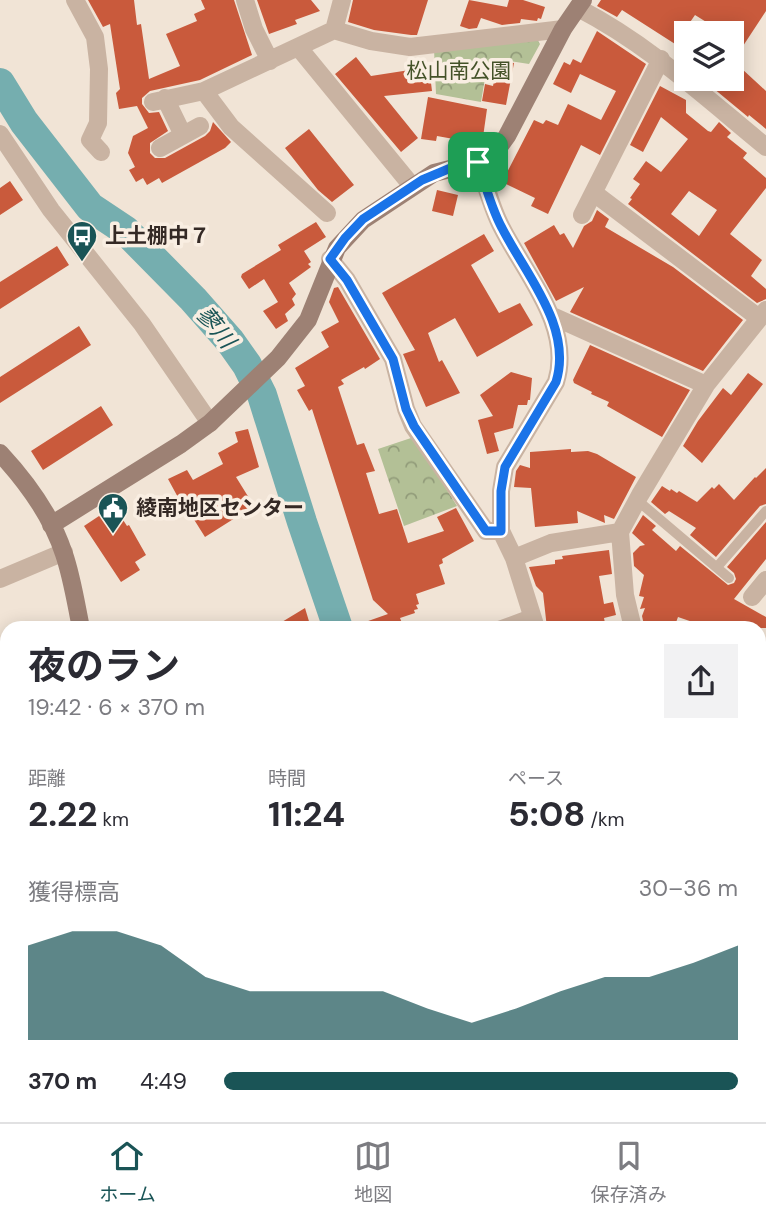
<!DOCTYPE html>
<html lang="ja">
<head>
<meta charset="utf-8">
<style>
  body { margin:0; font-family:"DM Sans","Noto Sans JP",sans-serif; background:#f2f2f3; color:#2b2b33; height:100vh; display:flex; flex-direction:column; font-size:26px; white-space:nowrap }
  * { box-sizing:border-box; margin:0 }
  p { font-size:23px; color:#7c7c81 }
  .icon { flex:none; width:38px; height:38px; fill:none; stroke:currentColor; stroke-width:2; stroke-linecap:round; stroke-linejoin:round }
  .map { position:relative; flex:1; overflow:hidden }
  .drawer { position:absolute; left:0px; top:621px; width:766px; height:502px; display:flex; flex-direction:column; background:#fff; border-radius:21px 21px 0 0; box-shadow:0 4px 18px #0003 }
  .drawer>* { flex:none }
  .fabs { position:absolute; left:674px; top:21px; display:grid; gap:14px }
  .fabs a { display:grid; place-items:center; width:70px; height:70px; border-radius:0px; background:#fff; box-shadow:0 4px 18px #0003; font-size:35px }
  .pin { position:absolute; display:grid; place-items:center; width:60px; height:60px; color:#fff; margin:-30px; border-radius:14px; box-shadow:0 4px 10px #0006 }
  .round { display:grid; place-items:center; flex:none; width:74px; height:74px; border-radius:0px; background:#f2f2f3 }
  .summary { display:flex; align-items:center; justify-content:space-between; height:119px; padding:0 28px }
  h1 { font-size:38px; font-weight:700; line-height:52px }
  .figures { display:grid; grid-template-columns:repeat(3,1fr); gap:10px; height:119px; padding:7px 28px }
  .figures div { display:grid; align-content:center }
  .figures b { font-size:35px; font-weight:700 }
  .figures small { font-size:19px; font-weight:400 }
  .figures p { font-size:19px }
  .chart { height:196px; padding:14px 28px }
  .chart p { display:flex; justify-content:space-between }
  .chart svg { width:100%; height:126px; margin-top:7px; fill:#1a5456; opacity:.7 }
  ul { padding:0 28px; list-style:none; font-size:23px }
  li { display:grid; grid-template-columns:112px 84px 1fr; align-items:center; height:52px }
  li i { height:18px; border-radius:9px; background:#1a5456 }
  .menu { display:flex; justify-content:space-around; align-items:center; height:98px; border-top:2px solid #e1e1e2; background:#fff; font-size:19px; color:#7c7c81 }
  .menu a { display:grid; justify-items:center; gap:4px }
  .menu .active { color:#1a5456 }
  .map>svg:first-child { display:block }
  .forest { fill:url(#forest-crowns) }
  .lines { fill:none; stroke-linecap:round; stroke-linejoin:round }
  .stream { stroke:#75aeaf; stroke-width:5 }
  .river { stroke:#75aeaf; stroke-width:30 }
  .building { fill:#c95a3c; fill-rule:evenodd }
  .lane { stroke:#c9b3a2; stroke-width:10 }
  .street { stroke:#c9b3a2; stroke-width:18 }
  .secondary { stroke:#9d8174; stroke-width:18 }
  .route-casing { stroke:#fff; stroke-width:14 }
  .route { stroke:#1a73e8; stroke-width:9 }
  .labels { text-anchor:middle; dominant-baseline:central; stroke-width:7; stroke-linejoin:round; paint-order:stroke }
  .park-label { font-size:21px; fill:#445228; stroke:#f9eee2 }
  .poi-label { font-size:21px; font-weight:bold; fill:#342925; stroke:#f9eee2; text-anchor:start }
  .water-label { font-size:23px; font-style:italic; fill:#1a5456; stroke:#f9eee2 }
</style>
</head>
<body>
<div class="map">
<svg width="766" height="1122" viewBox="0 0 766 1122">
  <defs>
    <pattern id="forest-crowns" width="20" height="18" patternUnits="userSpaceOnUse" patternTransform="scale(1.75)"><rect width="20" height="18" fill="#b3c096"/><path d="M2 6a3 3 0 1 1 6 0M12 15a3 3 0 1 1 6 0" fill="none" stroke="#929c7a"/></pattern>
  </defs>
  <rect width="100%" height="100%" fill="#f1e4d6"/>
  <path class="forest" d="M535 36 540 44 529 64 496 59 493 79 485 78 481 102 436 94 434 49Z
    M414 437 457 506 404 526 378 449Z"/>
  <g class="lines">
    <path class="stream" d="M760 1084 766 1067
      M748 1122 750 1116"/>
    <path class="river" d="M0 83 24 122 90 207 126 231 193 299 230 341 247 365 262 395 302 522 338 628
      M760 789 766 778
      M605 1116 611 1122"/>
  </g>
  <path class="building" d="M88 0H134L137 25 141 24 149 79 180 66 166 34 197 21 194 14 205 9 201 0H234L252 55 200 80 150 91 142 98V104L149 113 159 112 168 131 150 143V153L155 158H165L205 136 210 131 213 122 231 142 225 148 162 183 159 178 147 185 143 178 136 182 129 170 135 167 128 153 133 136 148 128 137 106 119 109 116 93 120 89 110 24 103 27Z
    M257 0H311L320 11 295 20 297 24 269 34Z
    M353 0H428L417 35H411L374 30 348 22Z
    M469 0 507 7 509 0H523L545 7 541 19 538 18 537 21 521 19 520 23 502 25 481 18 477 28 469 29 460 26Z
    M601 0H766V11L743 46 732 38V33H724L695 15 686 28V51L622 10 617 17 597 6Z
    M597 31 646 64 600 155 581 145 548 214 531 206 535 198 502 182 534 120 543 124 546 120 558 125 568 104 601 120 616 91 580 74 571 93 553 84 564 62 570 65 573 59 581 63Z
    M356 57 371 76 429 67 432 91 384 96 418 138 401 152 335 74Z
    M498 60 514 63 506 105 482 101 485 84 493 86Z
    M741 68 766 91V129L749 115 748 117 707 83 711 79H732V71Z
    M660 86 686 100V113L708 131 711 132 719 122 731 133 727 137 747 153 743 158 766 178V188L730 234 762 260 751 276 766 289V299L757 303 628 204 632 199 630 198 640 184 633 179 646 161 661 172 688 139 661 117 643 152 630 145ZM689 191 717 210 699 236 671 214Z
    M428 97 487 109 483 137 477 136 476 143 437 136 436 141 421 139Z
    M309 129 354 185 332 202 318 190 285 148Z
    M10 181 23 200 0 215V188Z
    M437 190 458 195 453 216 432 211Z
    M597 210 609 219 605 227 673 267 743 320 703 371 570 312 584 287 556 301 524 243 554 225 560 235 564 233 573 248 584 226 592 221Z
    M316 222 326 237 304 251 311 262 308 264 311 267 289 283 296 294 292 299 295 305 285 314 288 321 276 329 263 311 278 302 264 279 249 289 241 277 242 274 281 250 278 245Z
    M484 234 494 251 471 265 499 313 520 303 533 325 477 357 455 318 428 333 439 362 442 360 460 393 426 407 403 354 415 350 382 293Z
    M57 246 69 265 0 309V282Z
    M338 287 380 359 365 369 364 367 341 380 344 384 338 387 357 445 364 443 375 471 366 473 379 514 397 509 408 543 444 531 437 517 456 508 474 541 442 559 443 563 439 565 445 584 416 594 419 604 416 605 418 609 414 610 415 613 400 618 404 628H354V626L388 614 373 600 312 409 309 411 297 390 305 386 295 368 329 347 321 332 339 322 329 302 334 288Z
    M79 326 91 345 0 403V377Z
    M590 345 690 390 662 437 607 406 609 402 591 394 592 392 574 383 573 380Z
    M511 372 532 378 530 400H528L527 405H518L513 428 494 433 499 451 487 454 478 420 493 416 480 395Z
    M748 373 763 384 702 463 683 446 698 421 723 388 731 395Z
    M101 406 113 425 43 470 31 451Z
    M248 429 259 467 236 477 254 506 205 537 188 510 186 512 168 479 187 470 193 480 223 464 218 453 238 442 235 432Z
    M571 449V452L588 451 597 454 636 477 614 519 604 515 605 523 577 511 578 523 535 527 531 488 514 487 516 471 520 465 530 468V452Z
    M766 468V504L760 506 716 557 690 535 696 528 669 511 665 514 651 502 662 486 670 491 671 489 677 493 679 491 697 502 712 487 714 489 719 484 734 500 755 477 756 478Z
    M114 506 127 526 129 525 146 555 135 562 140 570 121 582 84 526Z
    M643 515 656 526 652 530 676 551 680 546 728 585 734 583 736 579 734 573 727 567 766 522V559L734 599 766 617V628H710L678 617 674 628H653L644 625 642 616 645 608 640 609 644 597 639 596 644 575 634 566 633 553 640 546 645 545 632 533Z
    M609 550 612 574 599 576 604 604 613 602 616 615 604 618 605 623 580 628H547L543 593 536 586 529 567 555 564V560L563 559 562 556Z
    M305 608 311 628H272Z"/>
  <g class="lines">
    <path class="lane" d="M637 500 729 578
      M717 567 766 511
      M493 628 531 614
      M760 1061 766 1045
      M635 1116 641 1122
      M736 1122 738 1116"/>
    <path class="street" d="M75 0 95 37 99 69 98 123 90 140 101 152
      M245 0 254 29 270 61
      M578 8C648 44 705 97 766 147
      M334 30 342 0
      M299 48 412 186
      M204 91 231 127 327 213
      M165 98 183 135
      M153 102 204 91 334 30 371 41 410 47 563 29
      M0 134 51 210 142 324 210 423
      M160 148 200 126
      M478 162C486 184 491 208 502 228 526 275 573 327 556 382L505 467 501 491V531
      M594 193 759 318
      M582 215 661 59
      M330 259 347 280 393 359 406 409 413 426 486 531H501L514 558 536 628
      M550 315 706 385
      M514 558 551 543 620 532
      M0 579 64 552
      M752 597 766 580
      M633 628 625 595 620 532 640 495 706 385 766 310
      M0 710 7 708
      M760 828 766 812
      M0 886 7 885
      M760 923 766 925"/>
    <path class="secondary" d="M0 453C26 481 52 517 64 554 72 577 76 604 81 628
      M51 525 181 444 210 423 278 358 308 320 337 248 363 220 434 173 478 162 499 147 507 136 563 29 583 0
      M227 1116 230 1122"/>
  </g>
  <g class="lines">
    <g class="route-casing">
      <path id="route" d="M478 162C485 184 491 208 502 228 526 275 573 327 556 382L505 467 501 491V531H486L414 426 406 409 393 359 347 280 330 259 345 238 363 219 422 180 453 167Z"/>
    </g>
    <use href="#route" class="route"/>
  </g>
  <defs>
    <g id="bus-pin" transform="scale(1.575)"><path d="M0 17L-7.5 6A9.5 9.5 0 1 1 7.5 6Z" fill="#1a5456" stroke="#f9eee2"/><path d="M-5-6H5V4H4V6H2V4H-2V6H-4V4H-5ZM-3.5-4V0h7V-4ZM-3.5 1.2v1.5H-2V1.2ZM2 1.2v1.5H3.5V1.2Z" fill="#fff"/></g>
    <g id="civic-pin" transform="scale(1.575)"><path d="M0 17L-7.5 6A9.5 9.5 0 1 1 7.5 6Z" fill="#1a5456" stroke="#f9eee2"/><path d="M-.6-6.5H3V-4.5H.6V-3L4-1V1h2V6H-6V1h2V-1L-.6-3ZM-1.2 2.5V6h2.4V2.5Z" fill="#fff"/></g>
  </defs>
  <g fill-rule="evenodd">
    <use href="#bus-pin" x="82" y="236"/>
    <use href="#civic-pin" x="113" y="508"/>
  </g>
  <g class="labels">
    <g class="park-label">
      <text x="459" y="71">松山南公園</text>
    </g>
    <g class="poi-label">
      <text x="105" y="236">上土棚中７</text>
      <text x="136" y="508">綾南地区センター</text>
    </g>
    <g class="water-label">
      <text transform="translate(216 327) rotate(51)">蓼川</text>
    </g>
  </g>
</svg>
<div class="fabs">
<a><svg class="icon" aria-label="layers" viewBox="0 0 24 24"><path d="M12 4l9 5-9 5-9-5zM3 14l9 5 9-5"/></svg></a>
</div>
<div class="pin" style="left:478px;top:162px;background:#1e9e55"><svg class="icon" aria-label="arrive" viewBox="0 0 24 24"><path d="M6 21V4h12l-3 4 3 4H6"/></svg></div>
<section class="drawer">
<div class="summary"><div><h1>夜のラン</h1><p>19:42 · 6 × 370 m</p></div><a class="round"><svg class="icon" aria-label="share" viewBox="0 0 24 24"><path d="M12 15V3M7 8l5-5 5 5M5 13v7h14v-7"/></svg></a></div>
<div class="figures">
<div><p>距離</p><b>2.22<small> km</small></b></div>
<div><p>時間</p><b>11:24</b></div>
<div><p>ペース</p><b>5:08<small> /km</small></b></div>
</div>
<div class="chart"><p><span>獲得標高</span>30–36 m</p>
<svg viewBox="0 0 160 44" preserveAspectRatio="none"><path d="M0 44V11L10 6L20 6L30 11L40 22L50 27L60 27L70 27L80 27L90 33L100 38L110 33L120 27L130 22L140 22L150 17L160 11V44z"/></svg>
</div>
<ul>
<li><b>370 m</b>4:49<i style="width:100%"></i></li>
</ul>
</section>
</div>
<nav class="menu">
<a class="active"><svg class="icon" aria-label="home" viewBox="0 0 24 24"><path d="M3 11l9-7 9 7M6 9v11h12V9"/></svg>ホーム</a>
<a><svg class="icon" aria-label="map" viewBox="0 0 24 24"><path d="M3 6l6-2 6 2 6-2v14l-6 2-6-2-6 2zM9 4v14M15 6v14"/></svg>地図</a>
<a><svg class="icon" aria-label="saved" viewBox="0 0 24 24"><path d="M7 4h10v16l-5-4-5 4z"/></svg>保存済み</a>
</nav>
</body>
</html>
